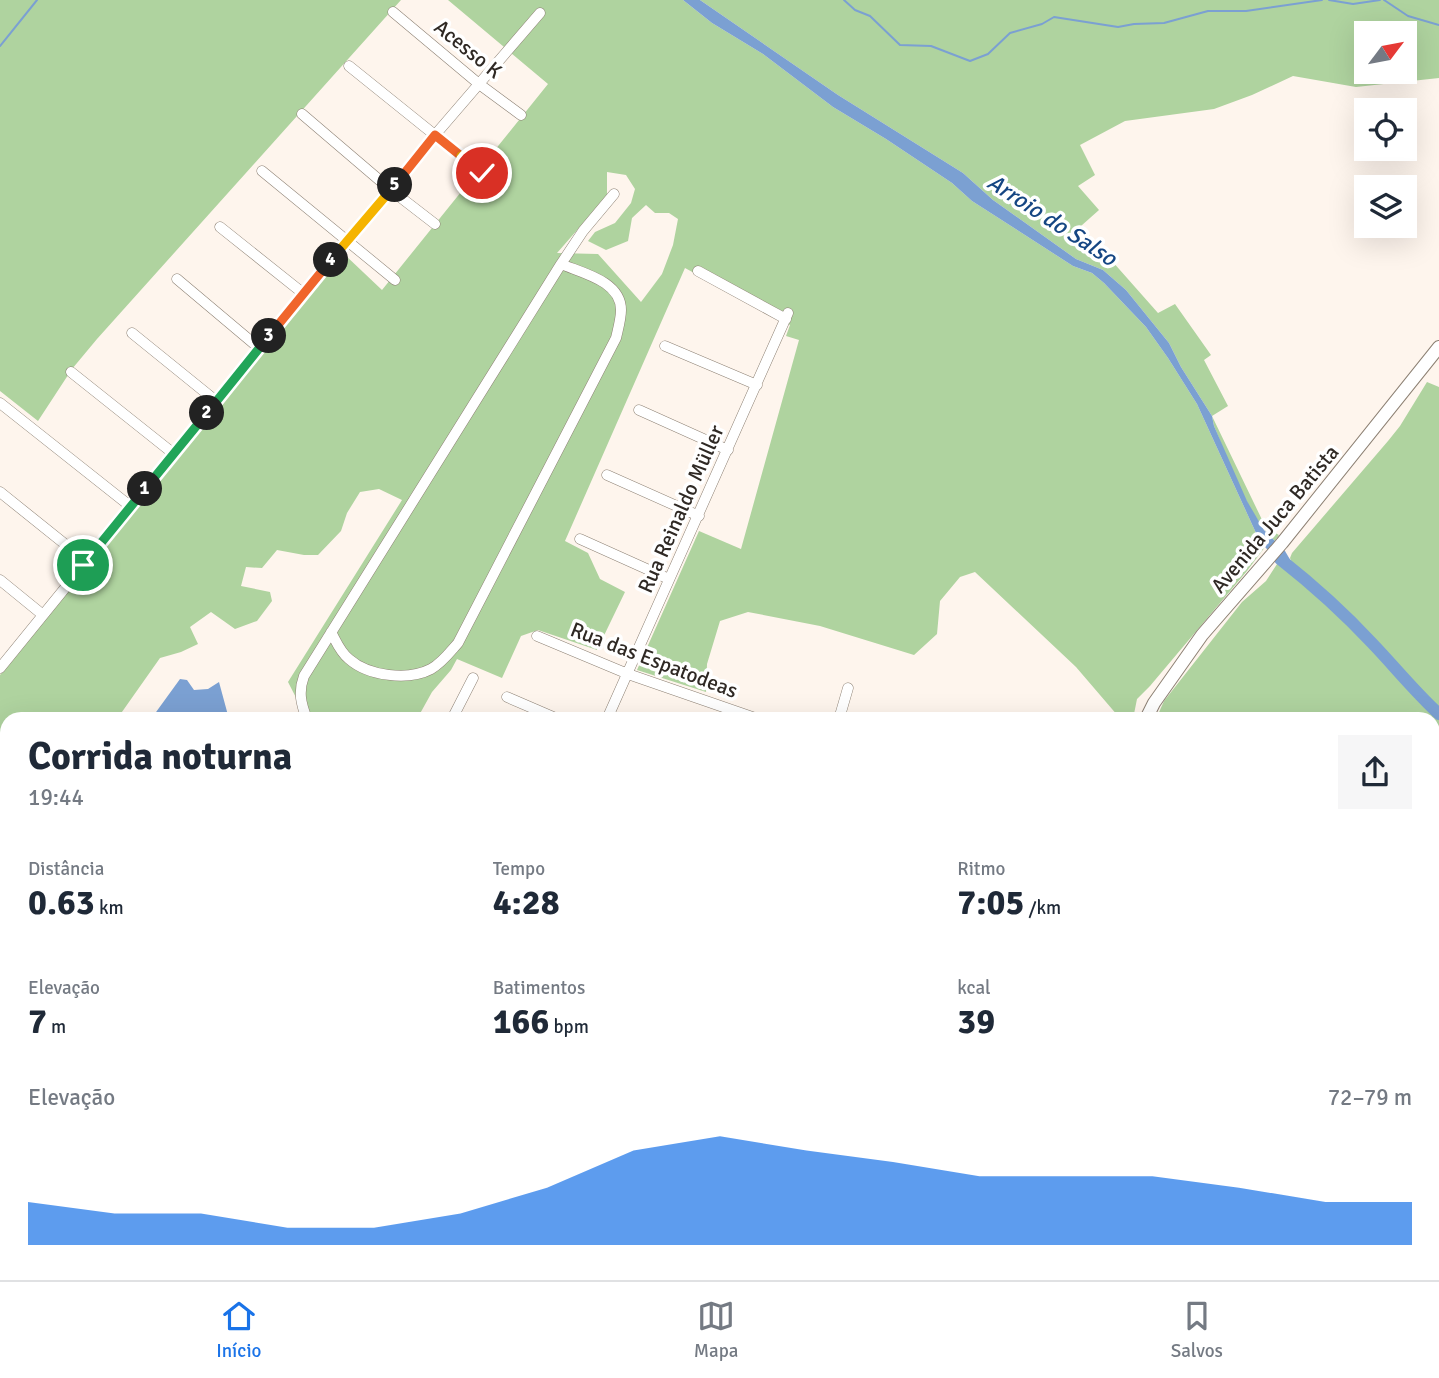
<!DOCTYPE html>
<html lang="pt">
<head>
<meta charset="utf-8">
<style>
  body { margin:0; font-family:Signika,sans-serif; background:#f6f6f7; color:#1f2937; height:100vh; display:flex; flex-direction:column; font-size:26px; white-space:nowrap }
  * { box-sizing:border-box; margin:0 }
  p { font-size:23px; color:#747a83 }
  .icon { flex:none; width:38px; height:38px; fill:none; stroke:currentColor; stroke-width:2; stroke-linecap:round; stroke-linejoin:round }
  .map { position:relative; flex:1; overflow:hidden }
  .panel { position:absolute; left:0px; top:712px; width:1440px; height:569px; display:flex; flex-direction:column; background:#fff; border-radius:21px 21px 0 0; box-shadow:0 7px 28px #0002 }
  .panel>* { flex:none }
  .needle { width:46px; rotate:58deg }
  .buttons { position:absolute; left:1354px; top:21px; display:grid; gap:14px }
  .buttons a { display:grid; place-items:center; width:63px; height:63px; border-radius:0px; background:#fff; box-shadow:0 7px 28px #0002; font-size:35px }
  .pin { position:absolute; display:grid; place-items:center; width:60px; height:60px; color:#fff; margin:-30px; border:4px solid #fff; border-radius:50%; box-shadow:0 2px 7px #0007 }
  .km { position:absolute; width:35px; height:35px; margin:-18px; border-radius:50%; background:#222; color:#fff; font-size:19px; line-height:35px; text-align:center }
  .round { display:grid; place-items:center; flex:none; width:74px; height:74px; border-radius:0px; background:#f6f6f7 }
  .summary { display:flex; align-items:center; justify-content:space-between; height:119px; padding:0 28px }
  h1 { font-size:38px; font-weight:800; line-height:52px }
  .figures { display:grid; grid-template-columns:repeat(3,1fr); gap:10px; height:119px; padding:7px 28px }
  .figures div { display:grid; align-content:center }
  .figures b { font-size:35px; font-weight:800 }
  .figures small { font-size:19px; font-weight:400 }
  .figures p { font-size:19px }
  .chart { height:196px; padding:14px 28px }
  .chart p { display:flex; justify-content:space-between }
  .chart svg { width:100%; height:126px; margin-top:7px; fill:#1a73e8; opacity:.7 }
  .dock { display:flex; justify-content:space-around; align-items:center; height:98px; border-top:2px solid #e0e1e3; background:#fff; font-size:19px; color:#747a83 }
  .dock a { display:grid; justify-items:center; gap:4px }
  .dock .selected { color:#1a73e8 }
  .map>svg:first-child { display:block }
  .green { fill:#afd39f; fill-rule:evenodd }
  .water { fill:#7ba0d2 }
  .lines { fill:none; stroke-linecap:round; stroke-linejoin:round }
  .stream { stroke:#7ba0d2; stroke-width:2 }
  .river { stroke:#7ba0d2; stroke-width:12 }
  .minor-casing { stroke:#8d8174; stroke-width:11 }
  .major-casing { stroke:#8d8174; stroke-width:14 }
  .minor { stroke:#fff; stroke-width:10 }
  .major { stroke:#fff; stroke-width:12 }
  .split-1-casing { stroke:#fff; stroke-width:14 }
  .split-2-casing { stroke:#fff; stroke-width:14 }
  .split-3-casing { stroke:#fff; stroke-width:14 }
  .split-4-casing { stroke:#fff; stroke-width:14 }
  .split-5-casing { stroke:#fff; stroke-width:14 }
  .split-6-casing { stroke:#fff; stroke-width:14 }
  .split-7-casing { stroke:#fff; stroke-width:14 }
  .split-1 { stroke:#22a559; stroke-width:9 }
  .split-2 { stroke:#22a559; stroke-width:9 }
  .split-3 { stroke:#22a559; stroke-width:9 }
  .split-4 { stroke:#f0652b; stroke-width:9 }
  .split-5 { stroke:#f5b400; stroke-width:9 }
  .split-6 { stroke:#f0652b; stroke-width:9 }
  .split-7 { stroke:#f5b400; stroke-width:9 }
  .labels { text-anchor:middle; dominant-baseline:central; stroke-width:7; stroke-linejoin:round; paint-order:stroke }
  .street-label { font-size:21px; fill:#2f2924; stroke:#fff }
  .water-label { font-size:23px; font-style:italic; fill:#154683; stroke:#fff }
</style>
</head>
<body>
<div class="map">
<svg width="1439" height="1280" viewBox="0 0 1439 1280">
  <rect width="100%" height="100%" fill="#fef5ed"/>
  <path class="green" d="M0 0H401L97 339 72 369 38 421 0 391Z
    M448 0H683L712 23 763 54 833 107 886 139 952 183 972 201 1073 266 1092 273 1104 283 1146 327 1168 358 1197 404 1256 533 1265 547 1247 571 1150 686 1137 699 1133 719H1128L1118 716 1076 667 975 572 960 577 940 601 937 634 914 655 820 626 748 612 720 621 707 664 706 692 637 670 699 531 741 549 799 340 786 336 790 325 685 268 565 541 588 553 600 579 625 592 597 650 538 630 521 636 502 678 457 659 451 670 432 692 417 719H307L288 682 402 500 379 489 360 492 347 513 341 531 318 555H304L277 550 262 568 246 567 241 586 270 592 272 601 257 621 235 629 211 612 190 627 198 644 181 652 160 658 117 719H7V760L0 756V675L344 254 382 290 548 84ZM607 172 626 175 635 189 631 203 615 223 595 232 588 241 606 250 628 241 632 218 646 205 655 213H669L678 219 673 245 662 274 641 302 598 254 557 253 607 196Z
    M700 0H1439V78L1356 87 1293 76 1252 95 1214 109 1125 121 1080 145 1095 175 1078 186 1099 210 1081 226 1158 313 1175 304 1211 355 1204 360 1228 406 1212 416 1266 528 1279 535 1275 541C1246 513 1230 464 1214 426L1212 416 1181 367 1169 343 1126 290 1103 270 1076 259 993 200 963 173 838 95ZM1367 33H1405V72H1367Z
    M1427 382 1439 387V1280H1213L1207 1274H1433V719H1377L1375 716 1341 717V719H1156L1164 701 1242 602 1266 581 1279 561 1287 570 1294 568 1290 558 1292 553 1388 441 1400 426Z"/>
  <path class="water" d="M683 0H700L838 95 963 173 993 200 1076 259 1103 270 1126 290 1169 343 1181 367 1212 416 1214 426 1247 501 1264 530 1285 551 1295 568 1287 570 1265 547 1256 533 1197 404 1168 358 1146 327 1104 283 1092 273 1073 266 972 201 952 183 886 139 833 107 763 54 712 23Z
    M180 679 187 680 194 690 208 689 219 682 229 719H151Z"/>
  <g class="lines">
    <path class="stream" d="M844 0 855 10 870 16 900 45 931 46 970 61 988 54 1010 33 1042 24 1054 17 1118 27 1134 24 1164 23 1208 11H1246L1322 0
      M1329 0 1353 4 1380 0
      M1384 0 1408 16 1439 25
      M0 46 37 0"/>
    <path class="river" d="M1280 559C1313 585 1344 613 1372 643 1395 667 1415 692 1439 714"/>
    <g class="minor-casing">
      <path id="minor" d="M393 12 479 84 521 115
        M349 66 482 173
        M302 114 391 190 435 224
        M262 171 395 280
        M220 227 304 294
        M698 271 786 319
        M177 279 259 348
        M132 333 216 401
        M665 346 757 385
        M71 372 174 454
        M0 403 130 506
        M639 410 728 450
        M607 475 699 516
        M0 492 86 561
        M580 539 669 579
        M0 580 43 615
        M331 632C336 641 340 652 349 659 368 676 408 681 431 669 442 663 450 652 458 643L616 338C618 329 621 319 621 310 621 281 582 273 561 264
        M537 636 628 674 758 719
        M0 668 348 240 391 190 435 135 540 13
        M507 697 558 719
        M307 719C301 704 298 692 304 676L561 264 583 231 614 194
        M452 719 473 678
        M607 719 788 313
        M839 719 848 688
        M0 972 7 965
        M0 985 7 979
        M114 1274 120 1280
        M150 1274 156 1280
        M201 1274 207 1280
        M1156 1274 1164 1280
        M225 1280 232 1274
        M1118 1280 1122 1274"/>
    </g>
    <g class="major-casing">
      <path id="major" d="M1146 719 1154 703 1202 635 1282 543 1439 347
        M0 767 7 772
        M506 1274 512 1280
        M899 1280 907 1274"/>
    </g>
    <use href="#minor" class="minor"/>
    <use href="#major" class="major"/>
  </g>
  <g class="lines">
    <g class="split-1-casing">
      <path id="split-1" d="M83 565 145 489"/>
    </g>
    <g class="split-2-casing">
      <path id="split-2" d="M145 489 207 413"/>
    </g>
    <g class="split-3-casing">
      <path id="split-3" d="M207 413 269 336"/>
    </g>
    <g class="split-4-casing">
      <path id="split-4" d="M269 336 331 260"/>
    </g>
    <g class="split-5-casing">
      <path id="split-5" d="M331 260 395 185"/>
    </g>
    <g class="split-6-casing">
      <path id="split-6" d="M395 185 435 135 461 156"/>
    </g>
    <g class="split-7-casing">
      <path id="split-7" d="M461 156 482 173"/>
    </g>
    <use href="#split-1" class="split-1"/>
    <use href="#split-2" class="split-2"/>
    <use href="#split-3" class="split-3"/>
    <use href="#split-4" class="split-4"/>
    <use href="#split-5" class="split-5"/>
    <use href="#split-6" class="split-6"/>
    <use href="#split-7" class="split-7"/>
  </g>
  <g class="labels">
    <g class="street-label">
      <text transform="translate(468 49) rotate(39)">Acesso K</text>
      <text transform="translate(681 509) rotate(-66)">Rua Reinaldo Müller</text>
      <text transform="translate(1275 519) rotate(-50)">Avenida Juca Batista</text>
      <text transform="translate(654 660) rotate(21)">Rua das Espatodeas</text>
    </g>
    <g class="water-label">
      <text transform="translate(1052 220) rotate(33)">Arroio do Salso</text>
    </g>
  </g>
</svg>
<div class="buttons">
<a><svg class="needle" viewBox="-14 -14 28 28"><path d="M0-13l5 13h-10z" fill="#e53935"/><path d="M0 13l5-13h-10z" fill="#747a83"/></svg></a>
<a><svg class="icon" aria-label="locate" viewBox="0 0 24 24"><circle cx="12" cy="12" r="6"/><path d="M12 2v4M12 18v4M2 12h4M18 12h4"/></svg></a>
<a><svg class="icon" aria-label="layers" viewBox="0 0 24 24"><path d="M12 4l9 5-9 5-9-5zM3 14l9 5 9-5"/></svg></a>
</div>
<div class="pin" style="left:83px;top:565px;background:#1e9e55"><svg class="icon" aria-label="arrive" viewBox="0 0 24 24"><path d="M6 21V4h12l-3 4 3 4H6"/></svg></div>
<div class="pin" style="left:482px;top:173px;background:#d93025"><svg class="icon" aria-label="check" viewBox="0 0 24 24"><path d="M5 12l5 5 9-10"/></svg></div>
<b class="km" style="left:145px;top:489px">1</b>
<b class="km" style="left:207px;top:413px">2</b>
<b class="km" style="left:269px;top:336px">3</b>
<b class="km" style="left:331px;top:260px">4</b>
<b class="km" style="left:395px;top:185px">5</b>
<section class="panel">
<div class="summary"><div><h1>Corrida noturna</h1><p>19:44</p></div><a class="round"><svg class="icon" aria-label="share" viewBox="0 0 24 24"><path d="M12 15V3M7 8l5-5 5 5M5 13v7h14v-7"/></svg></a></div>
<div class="figures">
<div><p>Distância</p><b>0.63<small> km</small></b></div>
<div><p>Tempo</p><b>4:28</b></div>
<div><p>Ritmo</p><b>7:05<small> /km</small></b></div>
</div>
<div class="figures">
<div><p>Elevação</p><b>7<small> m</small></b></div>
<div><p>Batimentos</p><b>166<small> bpm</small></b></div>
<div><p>kcal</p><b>39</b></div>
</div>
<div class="chart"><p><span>Elevação</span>72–79 m</p>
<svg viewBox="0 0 160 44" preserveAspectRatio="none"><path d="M0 44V29L10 33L20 33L30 38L40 38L50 33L60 24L70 11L80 6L90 11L100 15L110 20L120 20L130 20L140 24L150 29L160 29V44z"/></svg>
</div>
</section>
</div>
<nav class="dock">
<a class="selected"><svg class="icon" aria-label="home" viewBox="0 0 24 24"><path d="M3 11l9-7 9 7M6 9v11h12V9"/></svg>Início</a>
<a><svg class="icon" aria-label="map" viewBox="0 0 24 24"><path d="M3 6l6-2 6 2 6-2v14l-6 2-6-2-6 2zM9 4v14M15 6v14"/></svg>Mapa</a>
<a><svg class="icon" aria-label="saved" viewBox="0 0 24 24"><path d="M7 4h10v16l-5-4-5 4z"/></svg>Salvos</a>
</nav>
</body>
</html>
